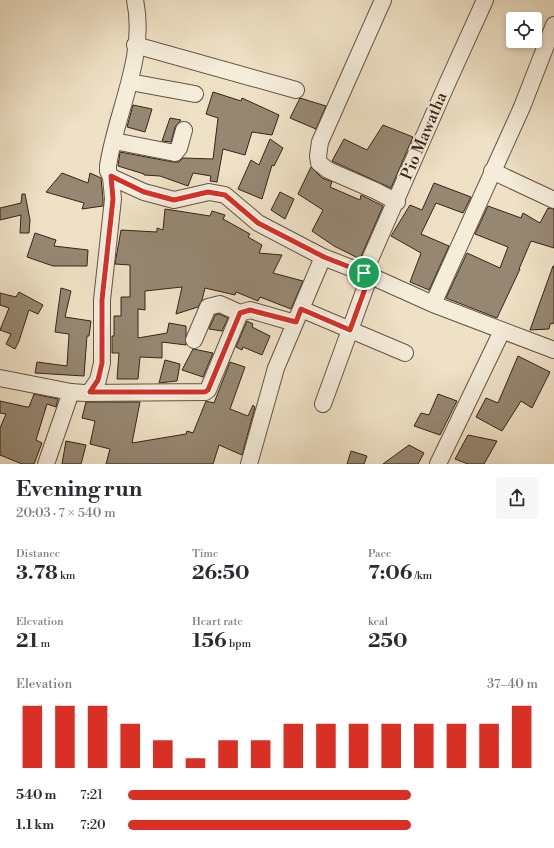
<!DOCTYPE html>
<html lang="en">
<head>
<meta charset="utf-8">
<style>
  body { margin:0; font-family:"Libre Bodoni",serif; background:#f7f7f7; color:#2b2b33; height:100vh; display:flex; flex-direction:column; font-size:15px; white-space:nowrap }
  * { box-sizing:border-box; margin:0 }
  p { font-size:13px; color:#7c7c81 }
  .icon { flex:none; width:22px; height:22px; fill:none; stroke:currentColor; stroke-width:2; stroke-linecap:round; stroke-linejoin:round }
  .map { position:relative; height:464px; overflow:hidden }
  .details { display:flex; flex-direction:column; background:#fff; flex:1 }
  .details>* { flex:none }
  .fabs { position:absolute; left:506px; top:12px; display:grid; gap:8px }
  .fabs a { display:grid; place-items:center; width:36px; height:36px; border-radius:4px; background:#fff; box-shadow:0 2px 6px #0003; font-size:20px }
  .pin { position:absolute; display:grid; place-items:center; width:34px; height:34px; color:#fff; margin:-17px; border:2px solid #fff; border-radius:50%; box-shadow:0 1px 4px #0007 }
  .round { display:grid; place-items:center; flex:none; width:42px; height:42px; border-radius:4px; background:#f7f7f7 }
  .head { display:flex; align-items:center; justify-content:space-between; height:68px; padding:0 16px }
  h1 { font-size:22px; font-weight:800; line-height:30px }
  .figures { display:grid; grid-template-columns:repeat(3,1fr); gap:6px; height:68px; padding:4px 16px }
  .figures div { display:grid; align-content:center }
  .figures b { font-size:20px; font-weight:800 }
  .figures small { font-size:11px; font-weight:400 }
  .figures p { font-size:11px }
  .chart { height:112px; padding:8px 16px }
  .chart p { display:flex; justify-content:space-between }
  .chart svg { width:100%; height:72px; margin-top:4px; stroke:#d93025; stroke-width:6 }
  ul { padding:0 16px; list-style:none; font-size:13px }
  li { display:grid; grid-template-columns:64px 48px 1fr; align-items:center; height:30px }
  li i { height:10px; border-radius:5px; background:#d93025 }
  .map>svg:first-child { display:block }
  .building { fill:#968772; stroke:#362518 }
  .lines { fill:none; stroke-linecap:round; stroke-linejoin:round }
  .minor-casing { stroke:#645444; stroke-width:18 }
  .minor { stroke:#f5ecda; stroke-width:16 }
  .route-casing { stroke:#fff; stroke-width:8 }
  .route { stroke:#d93025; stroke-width:5 }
  .labels { text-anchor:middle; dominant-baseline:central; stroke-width:4; stroke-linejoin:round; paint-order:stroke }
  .street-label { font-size:16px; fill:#362518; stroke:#f5ecda }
</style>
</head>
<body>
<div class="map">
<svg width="554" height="464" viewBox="0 0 554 464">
  <rect width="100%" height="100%" fill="#efe1c6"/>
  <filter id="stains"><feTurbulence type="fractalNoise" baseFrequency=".005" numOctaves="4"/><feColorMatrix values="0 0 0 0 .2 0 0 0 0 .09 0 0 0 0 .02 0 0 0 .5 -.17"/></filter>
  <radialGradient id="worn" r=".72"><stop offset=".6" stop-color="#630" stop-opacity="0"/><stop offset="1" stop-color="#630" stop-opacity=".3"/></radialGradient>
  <path class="building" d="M213 92 241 101 242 98 279 115 272 135 252 132 245 155 223 149 217 182 210 181 211 176 193 173 188 186 160 176 144 175V174L118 166 120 152 173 162H179L183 158 213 159 218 118 206 114Z
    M300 98 326 106 316 129 290 118Z
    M133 105 152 109 145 132 127 127Z
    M170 118 181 120 175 127 171 142 162 141Z
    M383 125 413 137 391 188 332 161 344 139 367 150Z
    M270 139 283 148 274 166 272 165 262 199 238 189 251 160 259 165Z
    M311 167 322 178 332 182 330 187 360 200 361 195 383 206 360 259 334 246 312 231 323 210 298 194Z
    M62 173 88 183 90 173 101 178 103 199V206L82 209 84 203 46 192Z
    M434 183 471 197 463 213 436 203 421 234 449 246 429 290 410 282 421 253 391 236 410 205 422 210Z
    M280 192 294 199 285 219 271 210Z
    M22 194H25L30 220 29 233H20L21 215 0 220V208L21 203Z
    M488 206 521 218 523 213 540 223 548 208 554 209V248L531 241 519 269H520L497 318 446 298 467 253 500 268 508 247 475 234Z
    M165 209 210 216 212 211 225 215 223 219 250 234 248 237 262 245 259 253 282 255 273 273 303 281 291 309 260 297 258 301 236 292 235 295 205 288 202 300 198 307 176 314 182 287 145 291V310L138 309V338L167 333 169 323 186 326V345L162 342V358L140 357 138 379H117L119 353H112V336H114V316H121V297H130V265L115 264 121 230 157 232V228L163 230Z
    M35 233 56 240 54 246 88 250 87 266H53L27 257Z
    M553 266H554V323L550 324 549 329 530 330Z
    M61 288 71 291 65 317 91 321 89 336H87L84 376 35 373 37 362 67 366 69 334 55 332Z
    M19 292 43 305 38 314 29 310 19 341 15 349 6 344 11 334 0 330 9 308 0 305V293L16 297Z
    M219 314 228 318 222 331 209 329 215 315Z
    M247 321 253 324 252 327 270 336 262 355 243 347 242 350 236 347Z
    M193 349 213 353 203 377 182 370Z
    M518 356 550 372 532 408 521 401 502 431 476 417 486 398 498 403Z
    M165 360 180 364 177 381 159 383Z
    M230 362 245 367 230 409 248 416 253 405 255 407 242 455 219 445 213 464H106L110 449 90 444 95 421 82 418 86 402H140L132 443 186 434 187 431 193 433 206 401 214 403Z
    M34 394 58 399 56 407 47 404 36 440 42 443 34 464H22L0 455V428L6 414 0 413V401L27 407H29Z
    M438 394 457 401 440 435 414 426 421 413 429 415Z
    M468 435 497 441 484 464H468L455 459Z
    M66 441 86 445 81 464H62Z
    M409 445 424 453 418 464H383Z
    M351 451 367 456 364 464H347Z"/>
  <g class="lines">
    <g class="minor-casing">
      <path id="minor" d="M383 0 320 142 318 156 319 163 328 170 376 191 397 202
        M135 45 296 90
        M130 82 195 94
        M114 141 175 153 179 148 184 130
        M492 171 554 200
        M111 177 144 192 174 200 209 192 225 195 258 223 323 257 364 273 433 304 554 350
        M364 273 446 86 485 0
        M433 304 522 107 554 25
        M301 309 405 353
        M194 340 208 307 220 304 240 313
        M0 378 71 392 84 393 205 392 208 390 240 313 250 310 295 323
        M90 392 98 380 102 363V300L113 199 111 177 108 171V166C116 112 147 56 135 0
        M323 404 370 275
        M46 464 71 392
        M249 464 276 368 323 257
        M438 464 502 331"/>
    </g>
    <use href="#minor" class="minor"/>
  </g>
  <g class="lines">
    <g class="route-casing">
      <path id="route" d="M111 176 144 192 174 200 208 192 225 195 258 223 324 257 370 275 350 330 301 309 296 322 250 310 240 313 208 390 205 392H90L98 380 102 363V300L113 199Z"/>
    </g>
    <use href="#route" class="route"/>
  </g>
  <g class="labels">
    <g class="street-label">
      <text transform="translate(424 136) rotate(-67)">Pio Mawatha</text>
    </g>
  </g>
  <rect width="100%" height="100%" filter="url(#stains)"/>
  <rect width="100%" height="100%" fill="url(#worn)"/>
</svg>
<div class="fabs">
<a><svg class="icon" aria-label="locate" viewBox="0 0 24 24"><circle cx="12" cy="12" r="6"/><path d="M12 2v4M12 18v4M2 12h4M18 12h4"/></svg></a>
</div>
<div class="pin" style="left:364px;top:273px;background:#1e9e55"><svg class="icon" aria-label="arrive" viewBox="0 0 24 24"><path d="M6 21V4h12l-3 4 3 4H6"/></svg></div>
</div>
<section class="details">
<div class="head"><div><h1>Evening run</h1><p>20:03 · 7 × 540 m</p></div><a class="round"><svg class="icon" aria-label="share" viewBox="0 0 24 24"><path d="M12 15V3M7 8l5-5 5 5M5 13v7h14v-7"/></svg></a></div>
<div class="figures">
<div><p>Distance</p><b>3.78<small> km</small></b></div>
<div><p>Time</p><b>26:50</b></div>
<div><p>Pace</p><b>7:06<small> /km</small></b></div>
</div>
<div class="figures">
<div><p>Elevation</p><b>21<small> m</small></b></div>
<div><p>Heart rate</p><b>156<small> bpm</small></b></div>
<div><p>kcal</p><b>250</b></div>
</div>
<div class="chart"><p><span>Elevation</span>37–40 m</p>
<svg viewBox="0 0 160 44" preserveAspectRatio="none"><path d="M5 44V6M15 44V6M25 44V6M35 44V17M45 44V27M55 44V38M65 44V27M75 44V27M85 44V17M95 44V17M105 44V17M115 44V17M125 44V17M135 44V17M145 44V17M155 44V6"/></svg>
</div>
<ul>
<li><b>540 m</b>7:21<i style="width:69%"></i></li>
<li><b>1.1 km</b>7:20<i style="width:69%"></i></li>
</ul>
</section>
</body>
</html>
